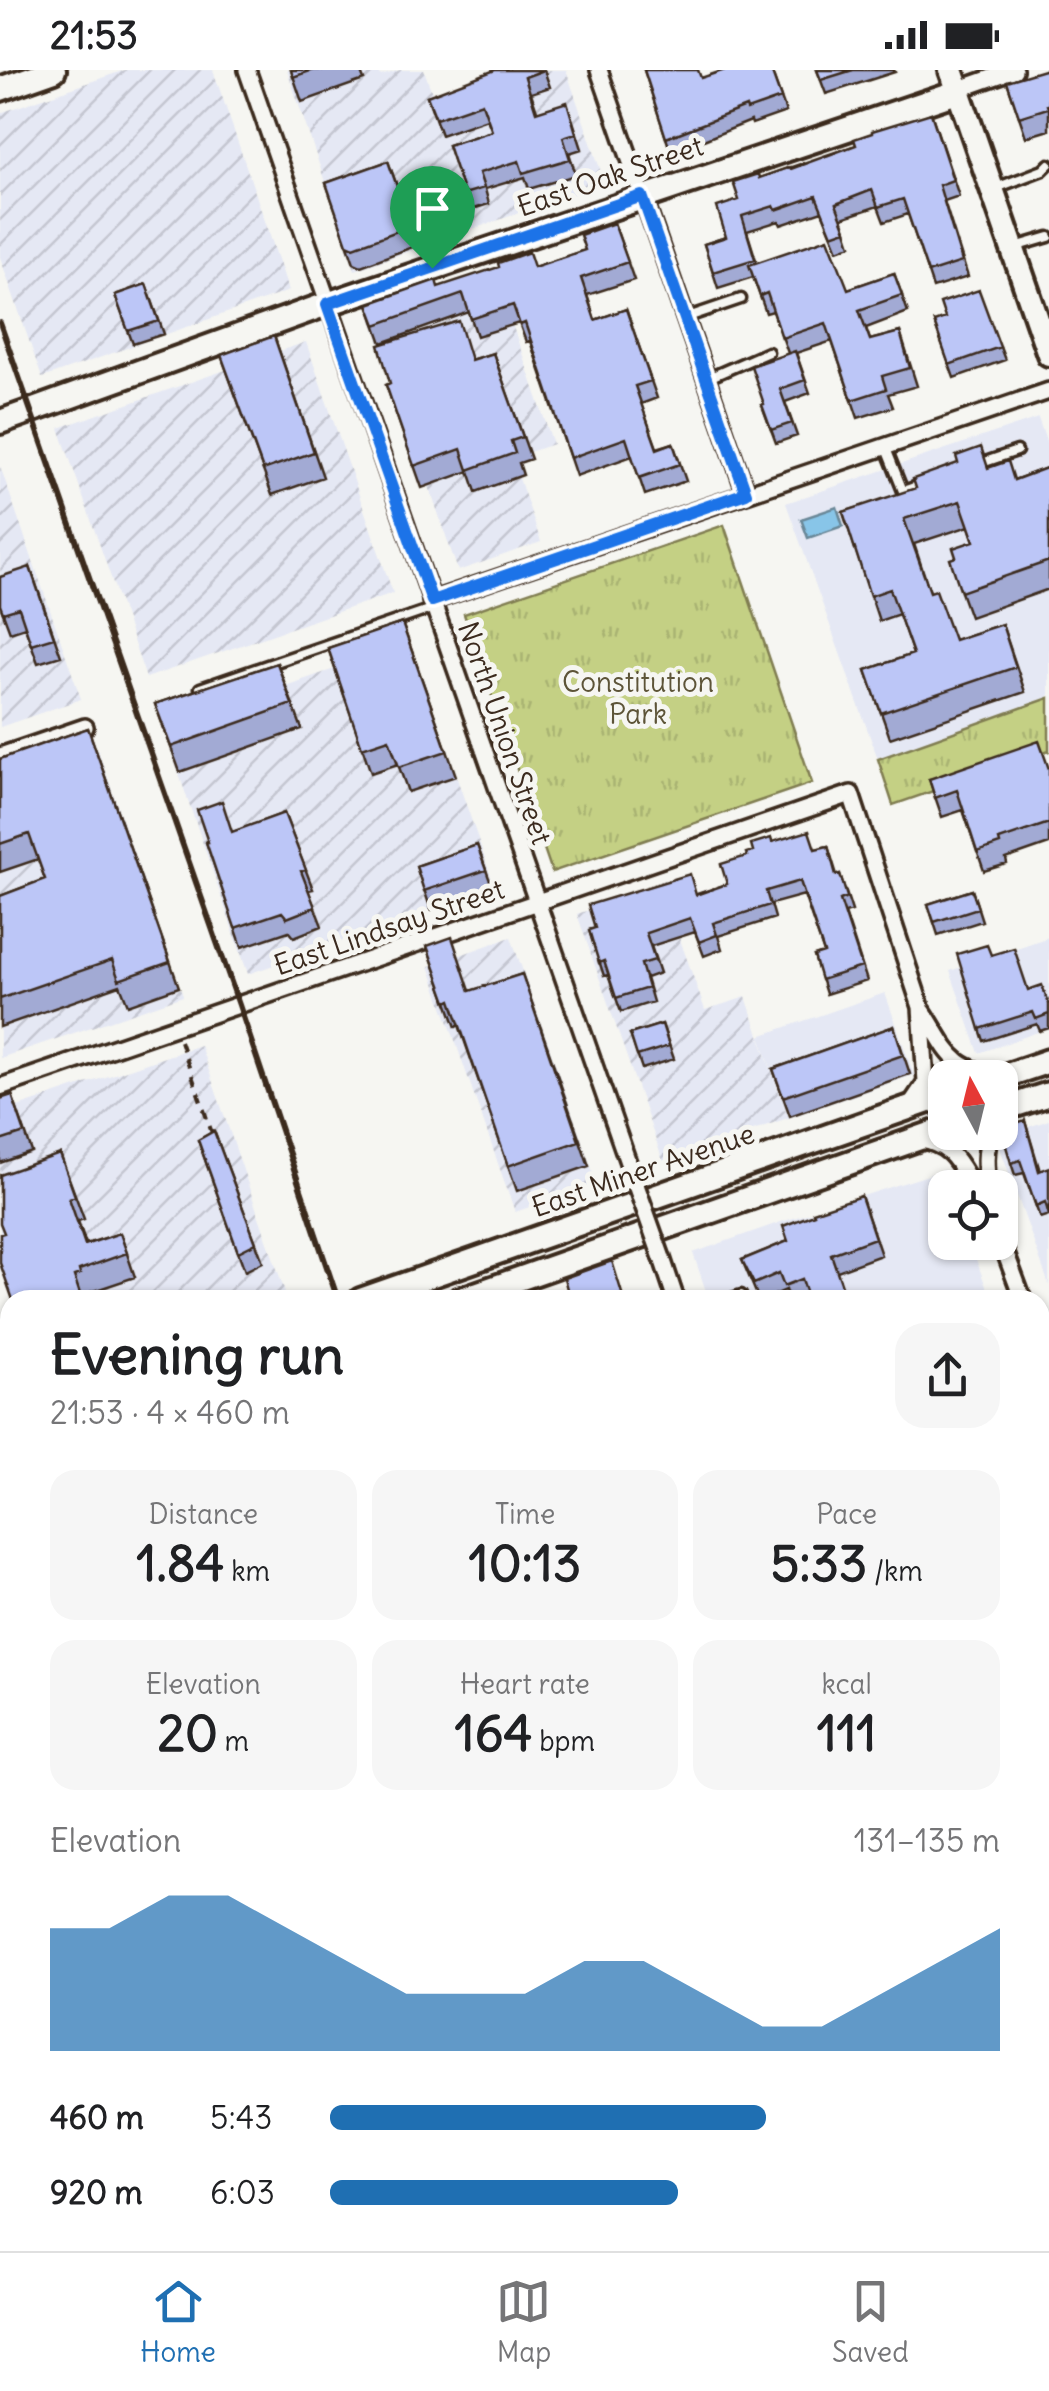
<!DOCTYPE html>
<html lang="en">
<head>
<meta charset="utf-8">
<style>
  body { margin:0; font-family:Delius,sans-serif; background:#f6f6f6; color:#202124; height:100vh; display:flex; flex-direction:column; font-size:38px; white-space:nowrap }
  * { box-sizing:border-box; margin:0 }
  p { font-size:32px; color:#757577 }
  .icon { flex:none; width:55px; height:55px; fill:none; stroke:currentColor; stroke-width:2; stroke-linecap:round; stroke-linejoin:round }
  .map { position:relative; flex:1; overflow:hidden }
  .details { position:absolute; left:0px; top:1220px; width:1050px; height:962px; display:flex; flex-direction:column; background:#fff; border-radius:30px 30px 0 0; box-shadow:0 2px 8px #0004 }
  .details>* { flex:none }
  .needle { width:65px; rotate:353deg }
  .tools { position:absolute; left:928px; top:990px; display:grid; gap:20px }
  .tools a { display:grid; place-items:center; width:90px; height:90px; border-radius:20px; background:#fff; box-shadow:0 2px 8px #0004; font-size:50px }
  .pin { position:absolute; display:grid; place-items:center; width:85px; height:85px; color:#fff; margin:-102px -42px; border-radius:50% 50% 50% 0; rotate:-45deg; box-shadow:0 0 10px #0007 }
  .pin .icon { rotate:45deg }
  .round { display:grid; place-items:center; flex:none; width:105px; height:105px; border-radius:30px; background:#f6f6f6 }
  .headline { display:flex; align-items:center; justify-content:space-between; height:170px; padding:0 50px }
  h1 { font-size:55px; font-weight:800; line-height:75px }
  .figures { display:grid; grid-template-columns:repeat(3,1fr); gap:15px; height:170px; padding:10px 50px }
  .figures div { display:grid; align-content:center; border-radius:25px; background:#f6f6f6; text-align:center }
  .figures b { font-size:50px; font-weight:800 }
  .figures small { font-size:28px; font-weight:400 }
  .figures p { font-size:28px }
  .chart { height:280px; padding:20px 50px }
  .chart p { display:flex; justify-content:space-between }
  .chart svg { width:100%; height:180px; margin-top:10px; fill:#1f6fb2; opacity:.7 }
  ul { padding:0 50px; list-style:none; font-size:32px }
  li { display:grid; grid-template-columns:160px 120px 1fr; align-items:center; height:75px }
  li i { height:25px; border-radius:12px; background:#1f6fb2 }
  .status { display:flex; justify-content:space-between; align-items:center; height:70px; padding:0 50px; background:#fff; direction:ltr }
  .status svg { height:28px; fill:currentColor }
  .menu { display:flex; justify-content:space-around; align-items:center; height:140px; border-top:2px solid #e0e0e0; background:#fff; font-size:28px; color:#757577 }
  .menu a { display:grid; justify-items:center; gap:5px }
  .menu .on { color:#1f6fb2 }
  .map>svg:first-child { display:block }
  .built { fill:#e5e8f4 }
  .industrial { fill:url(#industrial-furrows) }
  .park { fill:url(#park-tufts); stroke:#807d51; stroke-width:2.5 }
  .water { fill:#88c5e8; stroke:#698797; stroke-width:2.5 }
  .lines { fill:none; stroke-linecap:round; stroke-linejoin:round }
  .lane-casing { stroke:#3b2a1e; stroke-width:15 }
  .street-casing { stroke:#3b2a1e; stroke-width:22 }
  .secondary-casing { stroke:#3b2a1e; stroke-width:30 }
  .path { stroke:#3b2a1e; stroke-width:4; stroke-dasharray:10 8; stroke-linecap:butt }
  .lane { stroke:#f6f6f2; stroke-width:8 }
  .street { stroke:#f6f6f2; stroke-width:15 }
  .secondary { stroke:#f6f6f2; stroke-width:22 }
  .rail { stroke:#3b2a1e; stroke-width:6 }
  .street-bridge-casing { stroke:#3b2a1e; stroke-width:22; stroke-linecap:butt }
  .street-bridge { stroke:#f6f6f2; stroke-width:15 }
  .wall { fill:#a2aad4; stroke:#3b2a1e; stroke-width:2.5 }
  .building { fill:#bcc6f7; stroke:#3b2a1e; stroke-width:2.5 }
  .route-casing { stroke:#fff; stroke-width:20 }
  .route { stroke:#1a73e8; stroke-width:12 }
  .labels { text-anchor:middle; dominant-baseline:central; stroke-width:10; stroke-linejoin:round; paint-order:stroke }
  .street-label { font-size:28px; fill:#3b2a1e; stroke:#f6f6f2 }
  .park-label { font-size:28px; fill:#5d5438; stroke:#f6f6f2 }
</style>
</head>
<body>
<div class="status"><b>21:53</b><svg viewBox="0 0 49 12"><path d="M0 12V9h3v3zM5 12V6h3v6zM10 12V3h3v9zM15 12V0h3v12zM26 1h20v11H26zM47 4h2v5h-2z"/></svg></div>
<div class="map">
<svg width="1049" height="2181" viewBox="0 0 1049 2181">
  <defs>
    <pattern id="industrial-furrows" width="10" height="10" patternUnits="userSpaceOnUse" patternTransform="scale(2.5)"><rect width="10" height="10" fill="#e5e8f4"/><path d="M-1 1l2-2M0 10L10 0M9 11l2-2" fill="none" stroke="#c5c7d1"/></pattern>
    <pattern id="park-tufts" width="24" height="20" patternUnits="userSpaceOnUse" patternTransform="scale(2.5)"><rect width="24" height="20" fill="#c4d084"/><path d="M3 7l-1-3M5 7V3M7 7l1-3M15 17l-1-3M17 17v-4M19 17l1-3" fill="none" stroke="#a9b372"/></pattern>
  </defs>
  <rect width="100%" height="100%" fill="#f6f6f2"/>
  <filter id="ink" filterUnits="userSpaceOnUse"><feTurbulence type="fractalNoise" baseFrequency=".01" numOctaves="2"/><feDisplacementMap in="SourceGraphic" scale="20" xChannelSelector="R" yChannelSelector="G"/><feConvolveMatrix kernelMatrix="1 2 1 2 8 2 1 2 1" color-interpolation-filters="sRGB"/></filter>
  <g filter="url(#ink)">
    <path class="built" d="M1038 348 1049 380V628L878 689 786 433Z
      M1049 867V958L979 983 950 901Z
      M885 923 914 1005 788 1048 760 966Z
      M1049 1050V1215L998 1072 1011 1063Z
      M944 1100 951 1117 945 1118V1172L970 1173 991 1230H709L693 1183 778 1153Z
      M1048 1395 1049 1624 1040 1627V1398Z
      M1049 1726V2005L1040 2008V1730Z
      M1049 2061V2181H1044L1040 2170V2064Z"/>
    <path class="industrial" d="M125 0H213L289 221 42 308 0 187V43Z
      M287 0H378L381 6 400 0H424L436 34 537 0H566L605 113 355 200Z
      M496 207 553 374 512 388 541 472 458 501 372 250Z
      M306 272 393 523 146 608 59 358Z
      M0 396 81 629 0 657Z
      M410 573 495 818 248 904 163 658Z
      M98 680 183 926 0 988V714Z
      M661 816 705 940 746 927 788 1048 663 1091 577 844Z
      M511 867 597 1114 515 1142 429 896Z
      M200 975 285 1222 264 1230H12L0 1197V1043Z
      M0 1421 10 1424V1700L0 1703Z
      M10 1756V1986L3 1988 0 1977V1759Z
      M728 2172H968L971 2181H704Z
      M339 2173H570L546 2181H342Z"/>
    <path class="park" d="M724 455 812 713 552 802 464 544Z
      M1049 628V681L893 735 878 689Z"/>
    <path class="water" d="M837 437 843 456 808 468 801 449Z"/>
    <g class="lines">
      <g class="lane-casing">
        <path id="lane" d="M996 118 1043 100 1049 94
          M1015 177 1049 167
          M685 248 741 229
          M706 309 768 282
          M885 376 903 421 923 414
          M979 394 1017 381
          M200 618 434 538
          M726 1230 741 1225
          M532 2172 537 2181"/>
      </g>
      <g class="street-casing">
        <path id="street" d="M247 0 631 1101
          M599 0 746 423
          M957 20 1014 0
          M431 531 1049 321
          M0 686 85 657
          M923 941C949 981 950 1001 1004 1006
          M0 1017 851 724 921 937 926 1012 909 1037
          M921 1070C953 1075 958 1093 974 1118
          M988 1118C986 1098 984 1081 991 1062
          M1000 1168 1023 1230
          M662 1188 676 1230
          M1040 1274 1049 1297
          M0 1290 10 1310
          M1040 1369 1049 1366
          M0 1401 10 1408
          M0 1727 10 1724
          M297 2172 300 2181
          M1004 2172 1007 2181"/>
      </g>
      <g class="secondary-casing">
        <path id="secondary" d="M951 0 1049 284
          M0 19 54 0
          M0 352 327 234 948 25 957 20
          M999 1008 1049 991
          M1000 1040 1049 1024
          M361 1230 945 1025
          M459 1230 945 1059
          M0 1354 10 1350
          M0 1384 10 1380
          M1040 1656 1049 1653
          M1040 1695 1049 1692
          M0 2021 10 2018
          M1040 2033 1049 2030
          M0 2053 10 2050
          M612 2181 636 2172"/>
      </g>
      <path class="path" d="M180 971 213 1066"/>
      <use href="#lane" class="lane"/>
      <use href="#street" class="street"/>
      <use href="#secondary" class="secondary"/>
      <path class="rail" d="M0 253 239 935 338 1230
        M666 2172 669 2181"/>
      <g class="street-bridge-casing">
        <path id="street-bridge" d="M631 1101 662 1188"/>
      </g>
      <use href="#street-bridge" class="street-bridge"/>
    </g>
    <path class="wall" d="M291 0H360L364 10 302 32Z
      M544 0 550 17 531 23 537 41 572 48 582 79 569 83 576 105 529 119 525 107 485 119 489 134 470 140 448 75 492 61 487 49 441 65 427 26Z
      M644 0 701 8 771 0 786 42 752 54 751 51 671 83Z
      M817 0H894L895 2 826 24Z
      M1049 0V60L1026 67 1007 11Z
      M931 43 959 126 944 131 968 207 933 218 908 144 884 152 878 136 842 148 851 175 838 180 822 141 781 155 779 151 747 161 757 193 848 219 894 203 908 242 866 258 870 270 900 262 917 316 888 324 893 337 858 348 832 271 796 283 810 323 785 332 797 366 776 373 762 335 764 334 788 283 773 241 766 243 753 207 718 218 704 174 726 167 739 130 759 108 856 75Z
      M388 91 418 175 361 196 354 193 326 113Z
      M614 153 634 210 587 225 595 250 626 239 657 328 641 334 657 378 673 373 686 411 645 425 632 386 576 406 530 271 526 272 519 253 477 266 469 242 382 273 368 234 438 217 534 197 585 180Z
      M146 214 164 264 133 274 115 225Z
      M934 252 1000 277 1005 290 954 308Z
      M274 266 323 407 272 425 221 285Z
      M493 283 531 389 519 393 523 405 476 422 469 401 422 418 386 315Z
      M1049 397V519L970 547 961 522 956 487 974 471 969 456 914 474 930 522 954 570 1002 554 1025 622 890 668 866 600 913 584 899 544 879 551 843 442 989 398 1014 410Z
      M30 497 61 586 38 593 25 557 10 562 0 535Z
      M402 553 456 706 408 722 398 694 371 703 328 578Z
      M277 593 302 659 180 702 155 634Z
      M88 658 179 917 128 935 120 915 0 957V826L45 809 38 789 0 802V689Z
      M1049 698V774L1006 789 1007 794 984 801 963 740 942 747 929 709Z
      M284 743 313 819 308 820 322 856 294 867 289 861 242 877 206 772Z
      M772 772 816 779 828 776 837 805 840 804 852 841 845 843 867 911 826 924 814 886 824 883 804 825 771 834 775 848 718 866 722 879 704 886 695 862 651 876 660 903 646 908 653 932 621 942 608 905 604 906 589 860 727 814 747 786Z
      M477 775 493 819 431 840 416 796Z
      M972 820 982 851 938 865 928 834Z
      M427 876 471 921 522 904 589 1096 517 1121 459 955 456 957Z
      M991 885 1029 920 1049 933V958L1040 961 1037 954 984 971 980 959Z
      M662 954 674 989 642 999 630 964Z
      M894 956 910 1004 790 1046 773 999Z
      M12 1025 32 1082 0 1093V1029Z
      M1025 1051 1040 1101 1049 1145 1040 1148 1024 1103 1015 1105 1011 1093Z
      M214 1061 263 1192 245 1201 198 1070Z
      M60 1084 84 1149 78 1151 86 1174 120 1163 135 1207 87 1223 88 1227 82 1229 4 1163Z
      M861 1126 881 1185 837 1201 808 1227 800 1230H789L786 1220 763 1230H759L742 1190 788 1171Z
      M1040 1379 1049 1404V1451L1040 1455Z
      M0 1455 5 1471 10 1469V1501L0 1504Z
      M1049 1494V1585L1047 1586 1044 1579 1040 1581V1497Z
      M0 1623 10 1638V1694L0 1698Z
      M1049 1701V1866L1040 1869V1704Z
      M10 1820V1986L0 1989V1823Z
      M1040 1869 1049 1896V1902L1041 1905 1043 1913 1040 1915Z
      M1040 2070 1049 2095V2144L1040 2148Z
      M10 2172H262L266 2181H0Z"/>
    <path class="building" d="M291 0H313L293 7Z
      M495 0H544L525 7 536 42 567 32 576 63 563 67 570 89 523 103 519 91 479 103 484 118 464 124 448 75 492 61 482 33 436 49 427 26Z
      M644 0H698L701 8 725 0H771L781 28 747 40 746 37 666 68Z
      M817 0H853L821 10Z
      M1044 0H1049V34L1047 35 1048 38 1019 47 1007 11Z
      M931 43 953 110 939 115 962 192 928 203 903 129 878 137 872 120 836 134 846 160 832 165 816 126 776 140 774 136 742 146 755 189 713 202 704 174 726 167 717 137 739 130 733 112 758 104 759 108 790 97 791 99 856 75 854 69 872 63V61Z
      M388 91 411 156 354 177 347 174 326 113Z
      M614 153 628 192 581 208 595 250 626 239 651 311 635 316 657 379 673 373 680 394 639 408 626 368 570 388 525 253 520 255 513 235 471 249 463 224 376 255 368 234 436 210 438 217 499 197 498 193 529 182 534 197 585 180 580 165Z
      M828 168 848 219 894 203 902 225 859 240 870 270 900 262 910 298 882 306 886 319 852 330 826 253 782 268 767 223 760 226 749 195Z
      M146 214 159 251 128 261 115 225Z
      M979 220 1000 277 949 295 934 252 945 248 940 233Z
      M459 251 471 290 493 283 523 367 511 371 515 383 468 400 461 379 414 396 386 315 390 313 379 275Z
      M274 266 314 382 263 400 221 285Z
      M795 281 805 310 780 319 792 353 771 360 762 335 764 334 751 296Z
      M981 377 988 398 1008 391 1014 410 1049 397V491L961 522 950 489 956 487 953 478 974 471 960 431 904 449 930 522 936 520 954 570 1002 554 1016 597 881 643 866 600 913 584 890 519 870 526 843 442 916 418 913 409 958 393 956 386Z
      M30 497 54 567 31 574 19 538 3 543 0 535V507Z
      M402 553 447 681 399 697 389 669 362 678 328 578Z
      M277 593 292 634 171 677 155 634Z
      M88 658 170 892 119 910 112 890 0 929V826L45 809 29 764 0 774V689Z
      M1039 671 1049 699V753L999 770 1000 774 977 782 957 720 935 728 929 709Z
      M222 731 232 762 284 743 306 800 301 801 315 837 287 848 282 842 235 858 206 772H208L197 740Z
      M809 761 815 779 828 776 836 805 840 804 847 827 840 830 862 897 821 910 814 886 824 883 800 811 766 821 770 835 713 853 717 865 699 872 690 848 646 863 655 890 641 894 648 918 616 928 604 891 599 893 589 860 595 858 588 835 690 804 696 825 727 814 721 794 747 786 746 783 753 781 751 774 771 768 772 772Z
      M477 775 486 800 424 821 416 796Z
      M972 820 978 838 934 852 928 834Z
      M452 867 470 921 522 904 579 1071 508 1096 451 930 447 932 427 876Z
      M987 875 991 885 1014 878 1028 920 1042 915 1049 934V944L1036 949 1033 942 980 959 957 884Z
      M662 954 669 976 637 986 630 964Z
      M894 956 903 985 783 1027 773 999Z
      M12 1025 25 1063 0 1071V1029Z
      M1025 1051 1039 1101 1049 1097V1145L1045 1132 1036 1136 1020 1090 1011 1093 1001 1059Z
      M214 1061 256 1173 238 1182 198 1070Z
      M60 1084 75 1126 69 1128 85 1175 120 1163 127 1183 79 1200 80 1204 74 1206 82 1230H13L0 1193V1164L4 1163 0 1153V1105Z
      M861 1126 875 1168 831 1184 847 1230H809L802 1209 784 1216 779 1203 754 1214 742 1190 788 1171 783 1156 814 1144 813 1142Z
      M612 1191 624 1230H570L564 1208Z
      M977 1225 979 1230H961Z
      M1040 1379 1049 1405V1425L1040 1428Z
      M0 1457 4 1471 10 1469V1488L0 1491Z
      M1049 1494V1558L1040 1561V1497Z
      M10 1546V1591L0 1562V1550Z
      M10 1592V1608L5 1593Z
      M10 1620V1638L6 1639 10 1652V1674L0 1678V1623Z
      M1049 1701V1793L1047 1794 1049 1801V1840L1040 1843V1704Z
      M10 1820V1959L0 1963V1823Z
      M1040 2070 1049 2095V2130L1040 2133Z
      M0 2092 10 2121V2172H262L265 2181H222L219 2173 196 2181H0Z
      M829 2172H919L922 2181H832Z"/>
  </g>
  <g class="lines" filter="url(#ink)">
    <g class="route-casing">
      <path id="route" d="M642 126 746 423 432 531 327 234Z"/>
    </g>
    <use href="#route" class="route"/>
  </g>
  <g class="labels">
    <g class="street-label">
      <text transform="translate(610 106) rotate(-19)">East Oak Street</text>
      <text transform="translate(505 663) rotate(71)">North Union Street</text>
      <text transform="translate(389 857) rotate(-19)">East Lindsay Street</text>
      <text transform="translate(643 1100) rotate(-19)">East Miner Avenue</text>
    </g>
    <g class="park-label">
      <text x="638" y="612">Constitution<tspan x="638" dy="32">Park</tspan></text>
    </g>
  </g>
</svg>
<div class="tools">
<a><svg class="needle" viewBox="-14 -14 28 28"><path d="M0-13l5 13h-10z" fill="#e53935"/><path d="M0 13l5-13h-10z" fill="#757577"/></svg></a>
<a><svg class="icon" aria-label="locate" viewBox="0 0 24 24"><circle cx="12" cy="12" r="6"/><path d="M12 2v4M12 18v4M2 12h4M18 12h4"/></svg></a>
</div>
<div class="pin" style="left:432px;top:198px;background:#1e9e55"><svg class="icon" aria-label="arrive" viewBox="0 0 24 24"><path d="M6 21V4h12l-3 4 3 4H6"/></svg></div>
<section class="details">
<div class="headline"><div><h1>Evening run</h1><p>21:53 · 4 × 460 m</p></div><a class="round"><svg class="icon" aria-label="share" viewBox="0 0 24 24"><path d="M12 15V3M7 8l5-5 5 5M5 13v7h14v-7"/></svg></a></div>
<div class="figures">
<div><p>Distance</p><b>1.84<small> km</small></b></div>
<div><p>Time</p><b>10:13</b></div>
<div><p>Pace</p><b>5:33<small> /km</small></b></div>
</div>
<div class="figures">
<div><p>Elevation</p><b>20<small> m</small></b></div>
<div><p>Heart rate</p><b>164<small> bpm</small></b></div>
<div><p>kcal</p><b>111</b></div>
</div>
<div class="chart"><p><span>Elevation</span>131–135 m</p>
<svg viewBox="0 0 160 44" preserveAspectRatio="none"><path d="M0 44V14L10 14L20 6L30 6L40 14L50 22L60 30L70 30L80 30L90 22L100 22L110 30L120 38L130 38L140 30L150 22L160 14V44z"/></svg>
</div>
<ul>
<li><b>460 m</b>5:43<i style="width:65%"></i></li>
<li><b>920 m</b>6:03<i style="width:52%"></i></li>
</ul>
</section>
</div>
<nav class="menu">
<a class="on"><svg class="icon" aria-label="home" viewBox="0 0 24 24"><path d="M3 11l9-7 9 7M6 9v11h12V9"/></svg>Home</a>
<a><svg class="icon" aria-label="map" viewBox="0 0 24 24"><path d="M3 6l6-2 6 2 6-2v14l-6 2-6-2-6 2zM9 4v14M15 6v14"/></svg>Map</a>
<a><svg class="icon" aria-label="saved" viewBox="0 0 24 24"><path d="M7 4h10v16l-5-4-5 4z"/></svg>Saved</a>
</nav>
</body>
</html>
